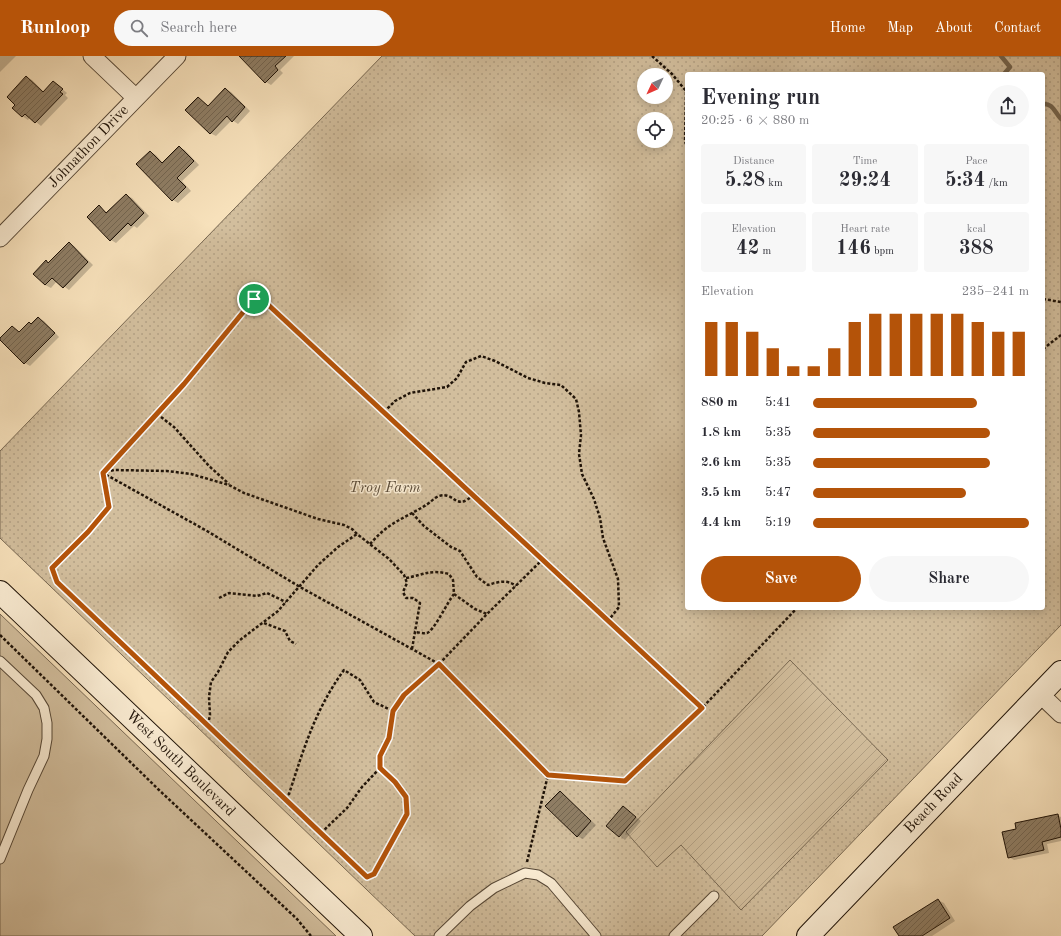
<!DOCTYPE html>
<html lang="en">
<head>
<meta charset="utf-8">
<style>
  body { margin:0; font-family:"Old Standard TT",serif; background:#f7f7f7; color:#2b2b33; height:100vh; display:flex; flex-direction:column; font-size:15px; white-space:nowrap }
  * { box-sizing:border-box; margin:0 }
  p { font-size:13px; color:#7c7c81 }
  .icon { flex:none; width:22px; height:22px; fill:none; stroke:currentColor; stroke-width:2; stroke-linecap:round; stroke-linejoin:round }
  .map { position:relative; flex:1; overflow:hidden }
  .side { position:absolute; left:685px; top:16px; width:360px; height:538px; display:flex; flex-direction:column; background:#fff; border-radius:4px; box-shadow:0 2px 10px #0003 }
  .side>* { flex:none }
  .needle { width:26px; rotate:226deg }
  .controls { position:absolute; left:637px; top:12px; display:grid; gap:8px }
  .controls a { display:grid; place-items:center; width:36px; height:36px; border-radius:50%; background:#fff; box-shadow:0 2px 10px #0003; font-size:20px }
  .pin { position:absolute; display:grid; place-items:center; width:34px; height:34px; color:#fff; margin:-17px; border:2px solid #fff; border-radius:50%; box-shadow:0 1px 4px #0007 }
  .round { display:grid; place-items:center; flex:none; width:42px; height:42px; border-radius:21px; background:#f7f7f7 }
  .summary { display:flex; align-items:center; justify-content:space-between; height:68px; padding:0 16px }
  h1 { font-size:22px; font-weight:700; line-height:30px }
  .stats { display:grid; grid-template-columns:repeat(3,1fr); gap:6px; height:68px; padding:4px 16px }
  .stats div { display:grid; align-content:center; border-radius:4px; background:#f7f7f7; text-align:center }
  .stats b { font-size:20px; font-weight:700 }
  .stats small { font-size:11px; font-weight:400 }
  .stats p { font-size:11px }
  .chart { height:112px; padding:8px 16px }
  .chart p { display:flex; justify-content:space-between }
  .chart svg { width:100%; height:72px; margin-top:4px; stroke:#b45309; stroke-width:6 }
  .action { display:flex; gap:8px; margin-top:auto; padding:8px 16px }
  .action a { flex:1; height:46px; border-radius:24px; background:#b45309; color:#fff; font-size:16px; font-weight:700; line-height:46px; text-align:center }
  .action a+a { background:#f7f7f7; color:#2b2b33 }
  ul { padding:0 16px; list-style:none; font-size:13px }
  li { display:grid; grid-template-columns:64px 48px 1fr; align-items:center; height:30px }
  li i { height:10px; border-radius:5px; background:#b45309 }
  header { display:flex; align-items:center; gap:24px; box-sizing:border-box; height:56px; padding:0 20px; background:#b45309; color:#fff }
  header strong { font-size:19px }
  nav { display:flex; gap:22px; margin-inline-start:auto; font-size:14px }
  .search { width:280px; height:36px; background:#f7f7f7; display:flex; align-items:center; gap:10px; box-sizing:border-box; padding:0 14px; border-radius:22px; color:#7c7c81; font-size:15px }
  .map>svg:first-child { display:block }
  .grass { fill:#d2be9d; stroke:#786852 }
  .park { fill:url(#park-dots); stroke:#786852; fill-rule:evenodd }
  .garden { fill:url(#garden-furrows); stroke:#786852 }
  .shadow { fill:#0003 }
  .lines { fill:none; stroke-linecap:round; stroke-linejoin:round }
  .stream { stroke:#75654f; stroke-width:4.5 }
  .building { fill:url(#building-hatch); stroke:#1f1308 }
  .lane-casing { stroke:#554635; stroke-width:11 }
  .street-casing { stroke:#554635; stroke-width:19 }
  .secondary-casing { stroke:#1f1308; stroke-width:24 }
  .path { stroke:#1f1308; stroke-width:2.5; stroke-dasharray:3 2; stroke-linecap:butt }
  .lane { stroke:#faecd3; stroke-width:9 }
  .street { stroke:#faecd3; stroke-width:17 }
  .secondary { stroke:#faecd3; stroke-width:22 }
  .route-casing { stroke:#fff; stroke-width:8 }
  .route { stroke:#b45309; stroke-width:5 }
  .labels { text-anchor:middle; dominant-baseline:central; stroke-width:3; stroke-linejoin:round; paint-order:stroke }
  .street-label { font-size:15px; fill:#1f1308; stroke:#faecd3 }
  .park-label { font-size:15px; font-style:italic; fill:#5e4f3c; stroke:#faecd3 }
</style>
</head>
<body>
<header>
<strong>Runloop</strong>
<div class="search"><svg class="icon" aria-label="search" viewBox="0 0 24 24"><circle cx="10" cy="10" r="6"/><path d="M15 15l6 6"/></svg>Search here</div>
<nav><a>Home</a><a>Map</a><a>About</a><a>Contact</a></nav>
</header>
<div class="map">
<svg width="1061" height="880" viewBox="0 0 1061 880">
  <defs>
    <pattern id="park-dots" width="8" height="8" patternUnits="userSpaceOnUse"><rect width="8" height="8" fill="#d2be9d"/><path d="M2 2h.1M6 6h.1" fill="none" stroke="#b4a286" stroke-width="1.8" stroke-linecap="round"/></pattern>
    <pattern id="garden-furrows" width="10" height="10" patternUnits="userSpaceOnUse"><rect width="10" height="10" fill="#d2be9d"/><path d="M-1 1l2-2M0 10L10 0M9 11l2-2" fill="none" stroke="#b4a286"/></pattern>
    <pattern id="building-hatch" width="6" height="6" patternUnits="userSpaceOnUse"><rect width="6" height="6" fill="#8f7e65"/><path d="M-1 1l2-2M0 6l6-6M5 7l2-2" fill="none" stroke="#746651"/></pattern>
  </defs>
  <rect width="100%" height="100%" fill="#f7e1bb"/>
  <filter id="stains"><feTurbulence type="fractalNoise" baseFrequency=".005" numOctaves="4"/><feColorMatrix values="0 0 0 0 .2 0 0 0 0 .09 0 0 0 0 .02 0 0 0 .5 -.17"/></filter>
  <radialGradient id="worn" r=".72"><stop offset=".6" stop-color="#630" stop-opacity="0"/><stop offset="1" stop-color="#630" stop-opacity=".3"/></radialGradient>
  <path class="grass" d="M0 558 336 880H0Z"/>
  <path class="park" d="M382 0H1061V569L762 880H415L0 482V395ZM687 18H1043V552H687ZM644 19H666V41H644ZM644 63H666V85H644Z"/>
  <path class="garden" d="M790 604 888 704 741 854 681 789 657 811 626 776Z"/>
  <path class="shadow" d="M0 0H16L0 16Z
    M245 0H294L280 14 283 17 271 29 266 26Z
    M26 21 32 24 44 36 54 26 67 37 65 39 68 42 41 70 30 61 28 64 22 60 17 49Z
    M225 33 231 36 250 55 238 68 232 64 216 80 210 77 198 42 209 50Z
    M179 91 185 94 199 109 182 125 191 135 178 147 173 144 151 96 156 99 163 107Z
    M126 139 132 142 149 160 137 172 134 170 116 187 111 184 88 161 99 151 108 157Z
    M69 187 74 190 93 209 69 234 57 225 51 232 45 229 34 218 49 208Z
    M38 262 44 265 59 281 30 310 25 307 13 271 20 276 31 269Z
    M560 737 565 740 596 769 583 783 577 780Z
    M623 751 641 765 625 784 607 770Z
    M1057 759 1061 761V785L1047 788 1049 797 1014 804 1009 801 1017 774Z
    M938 844 944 847 955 865 932 880H900Z"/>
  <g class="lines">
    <path class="stream" d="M1001 0 1010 11 1004 18
      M1043 48C1053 47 1055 57 1061 63"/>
  </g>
  <path class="building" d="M239 0H286L275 10 278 14 265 27Z
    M26 20 43 36 53 25 63 33 60 36 63 38 35 67 25 58 22 61 12 52 15 49 7 41Z
    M225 32 245 51 232 66 227 60 210 78 185 54 198 41 208 50Z
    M179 90 194 105 177 122 186 131 172 145 136 108 150 95 162 107Z
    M126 138 144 157 131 170 128 167 110 185 87 161 99 149 106 157Z
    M69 186 88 206 63 232 52 222 45 229 33 218 46 204 48 207Z
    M38 261 55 277 24 308 0 284V282L12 270 19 276 29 266 31 268Z
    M560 735 591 765 577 781 545 750Z
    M623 750 636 761 619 781 606 770Z
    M1058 758 1061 773V781L1042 786 1044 794 1008 802 1002 776 1016 773 1015 767Z
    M938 843 950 862 922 880H899L893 871Z"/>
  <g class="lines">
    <g class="lane-casing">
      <path id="lane" d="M0 605 36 639 44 652 47 667V683L44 700 28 734 0 803
        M439 880 470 850 494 832 525 817 538 819 551 827 596 880
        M674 880 714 840"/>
    </g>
    <g class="street-casing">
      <path id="street" d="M92 0 136 42
        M0 182 177 0
        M1040 638 1061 658"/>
    </g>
    <g class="secondary-casing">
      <path id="secondary" d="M0 536 361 880
        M808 880 1061 616"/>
    </g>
    <path class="path" d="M652 0 672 18 686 35 685 86 687 90
      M1043 243 1061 246
      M1043 293 1061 279
      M384 356 395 345 410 337 447 331 457 322 466 306 481 300 495 305 528 322 545 327 561 329 576 343 579 356 581 379 579 398 582 418 594 443 600 462 603 482 618 523 619 551 608 565
      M157 358 174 371 209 410 229 428
      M412 457 424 470 451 491 460 495 477 521 488 529C498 526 507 523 516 530
      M370 488C374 484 378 479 383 475 396 464 412 458 426 449 430 447 435 441 439 440 455 435 455 456 473 439
      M406 522C423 519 430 513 449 518L453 524 454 538C448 545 434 575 427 577 424 578 418 576 414 576
      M454 538 475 553 487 558
      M219 542 229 537 257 540 267 537 286 546
      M264 567 285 575 290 585 296 588
      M0 579 159 734 297 863 311 880
      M412 593 420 547 413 542H406L403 536 407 527 404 519 389 503 357 478 352 473 344 469 318 463 244 437 229 429 191 418 167 415 114 414 103 417 109 451 88 476 52 512 57 526 367 821 374 818 407 758 406 741 395 727 380 712V700L389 682 393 655 404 639 439 608 487 558 542 504
      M208 669 210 659 209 641 211 626 218 616 228 596 240 584 278 555 318 509 338 491 357 478
      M548 719 625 725 702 652 797 552
      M284 742 289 738C304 692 315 654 344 614L360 624 374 646 393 655
      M321 777 347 752 362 731 380 712
      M527 806 548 719 439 608 300 531 207 475 103 417 184 328 254 243 263 244 702 652"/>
    <use href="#lane" class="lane"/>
    <use href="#street" class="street"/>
    <use href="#secondary" class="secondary"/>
  </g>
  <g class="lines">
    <g class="route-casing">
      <path id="route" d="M254 243 263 244 702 652 625 725 548 719 439 608 404 639 393 655 389 682 380 700V712L395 726 406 741 407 758 374 818 367 821 57 526 52 512 88 476 109 451 103 417 184 328Z"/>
    </g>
    <use href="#route" class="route"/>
  </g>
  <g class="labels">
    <g class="street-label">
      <text transform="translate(89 91) rotate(-46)">Johnathon Drive</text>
      <text transform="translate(180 708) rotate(44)">West South Boulevard</text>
      <text transform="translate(934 748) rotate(-46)">Beach Road</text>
    </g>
    <g class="park-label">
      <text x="385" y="432">Troy Farm</text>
    </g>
  </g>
  <rect width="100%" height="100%" filter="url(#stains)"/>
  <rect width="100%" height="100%" fill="url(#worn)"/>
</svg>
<div class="controls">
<a><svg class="needle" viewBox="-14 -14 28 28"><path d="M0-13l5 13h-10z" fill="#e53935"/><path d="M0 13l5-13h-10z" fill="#7c7c81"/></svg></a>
<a><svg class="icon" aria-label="locate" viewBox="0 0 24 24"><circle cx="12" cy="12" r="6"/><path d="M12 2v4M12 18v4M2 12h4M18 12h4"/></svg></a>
</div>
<div class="pin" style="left:254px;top:243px;background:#1e9e55"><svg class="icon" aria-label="arrive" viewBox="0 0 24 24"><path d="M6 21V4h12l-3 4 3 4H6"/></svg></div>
<section class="side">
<div class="summary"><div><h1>Evening run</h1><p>20:25 · 6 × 880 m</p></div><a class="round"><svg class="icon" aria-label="share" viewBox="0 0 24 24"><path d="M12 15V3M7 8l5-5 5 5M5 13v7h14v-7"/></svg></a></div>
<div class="stats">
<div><p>Distance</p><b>5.28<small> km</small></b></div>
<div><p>Time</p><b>29:24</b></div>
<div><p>Pace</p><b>5:34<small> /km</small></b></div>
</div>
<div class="stats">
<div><p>Elevation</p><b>42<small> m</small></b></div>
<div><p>Heart rate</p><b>146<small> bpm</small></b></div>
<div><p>kcal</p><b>388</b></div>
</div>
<div class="chart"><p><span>Elevation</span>235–241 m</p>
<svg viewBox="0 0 160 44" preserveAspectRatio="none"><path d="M5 44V11M15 44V11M25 44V17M35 44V27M45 44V38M55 44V38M65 44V27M75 44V11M85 44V6M95 44V6M105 44V6M115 44V6M125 44V6M135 44V11M145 44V17M155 44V17"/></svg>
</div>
<ul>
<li><b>880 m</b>5:41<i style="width:76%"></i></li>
<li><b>1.8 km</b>5:35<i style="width:82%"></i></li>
<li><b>2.6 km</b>5:35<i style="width:82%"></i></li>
<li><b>3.5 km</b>5:47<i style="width:71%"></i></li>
<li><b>4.4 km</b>5:19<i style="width:100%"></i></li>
</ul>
<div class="action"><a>Save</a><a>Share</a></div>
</section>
</div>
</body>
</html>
